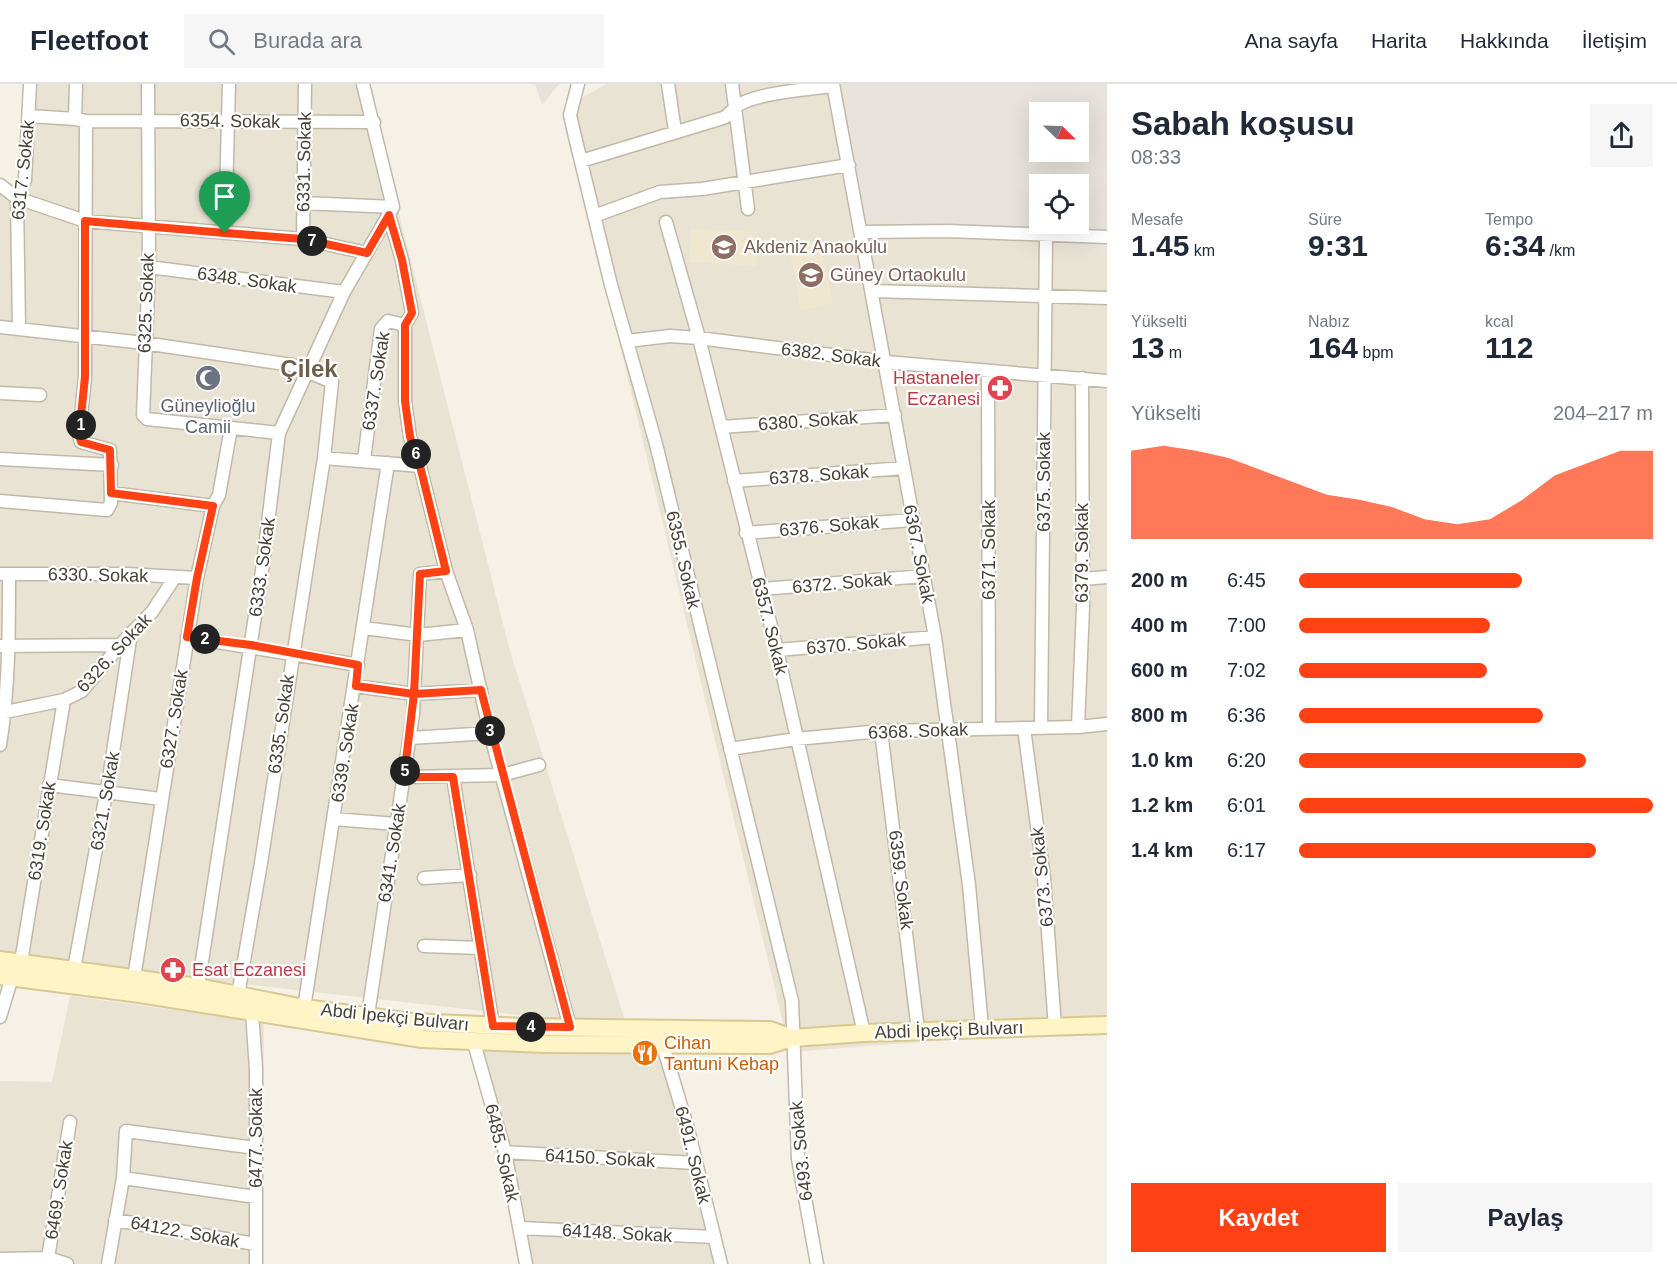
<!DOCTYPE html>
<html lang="tr">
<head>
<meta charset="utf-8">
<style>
  body { margin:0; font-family:Arial,sans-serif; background:#f6f6f7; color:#1f2937; height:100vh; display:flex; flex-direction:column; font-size:22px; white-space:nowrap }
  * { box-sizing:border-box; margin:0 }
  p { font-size:20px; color:#747a83 }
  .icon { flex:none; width:33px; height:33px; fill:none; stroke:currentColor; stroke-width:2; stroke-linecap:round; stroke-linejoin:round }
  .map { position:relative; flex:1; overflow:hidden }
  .panel { display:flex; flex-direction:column; background:#fff; width:570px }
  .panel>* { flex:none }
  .needle { width:39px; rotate:113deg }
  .tools { position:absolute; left:1029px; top:18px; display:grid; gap:12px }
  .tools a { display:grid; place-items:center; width:60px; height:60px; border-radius:0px; background:#fff; box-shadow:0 6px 24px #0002; font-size:30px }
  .pin { position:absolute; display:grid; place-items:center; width:51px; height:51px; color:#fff; margin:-62px -26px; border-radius:50% 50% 50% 0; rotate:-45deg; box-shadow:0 0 6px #0007 }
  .pin .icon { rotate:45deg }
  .km { position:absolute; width:30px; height:30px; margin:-15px; border-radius:50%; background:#222; color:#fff; font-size:16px; line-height:30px; text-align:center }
  .round { display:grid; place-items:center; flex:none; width:63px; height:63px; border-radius:0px; background:#f6f6f7 }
  .summary { display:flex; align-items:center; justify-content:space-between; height:102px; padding:0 24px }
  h1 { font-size:33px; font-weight:600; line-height:45px }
  .stats { display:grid; grid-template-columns:repeat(3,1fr); gap:9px; height:102px; padding:6px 24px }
  .stats div { display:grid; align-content:center }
  .stats b { font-size:30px; font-weight:600 }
  .stats small { font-size:16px; font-weight:400 }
  .stats p { font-size:16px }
  .chart { height:168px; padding:12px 24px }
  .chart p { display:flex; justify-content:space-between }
  .chart svg { width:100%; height:108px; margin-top:6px; fill:#ff4113; opacity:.7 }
  .cta { display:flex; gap:12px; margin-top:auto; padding:12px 24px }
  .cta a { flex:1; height:69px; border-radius:0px; background:#ff4113; color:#fff; font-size:24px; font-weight:600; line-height:69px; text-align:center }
  .cta a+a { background:#f6f6f7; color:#1f2937 }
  ul { padding:0 24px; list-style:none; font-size:20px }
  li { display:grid; grid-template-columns:96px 72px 1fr; align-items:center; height:45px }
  li i { height:15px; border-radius:8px; background:#ff4113 }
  header { display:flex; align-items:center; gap:36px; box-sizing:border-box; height:84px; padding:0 30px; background:#fff; border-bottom:2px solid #e0e1e3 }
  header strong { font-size:28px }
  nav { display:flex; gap:33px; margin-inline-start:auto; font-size:21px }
  .search { width:420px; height:54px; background:#f6f6f7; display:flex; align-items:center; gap:15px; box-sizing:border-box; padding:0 21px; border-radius:0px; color:#747a83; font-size:22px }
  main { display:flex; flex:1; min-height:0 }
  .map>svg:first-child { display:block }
  .residential { fill:#e9e3d4 }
  .industrial { fill:#e7e2db; fill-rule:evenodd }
  .education { fill:#efe7cf }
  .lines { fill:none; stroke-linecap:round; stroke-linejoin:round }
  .street-casing { stroke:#c1b9a8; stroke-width:15 }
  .secondary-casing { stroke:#d8c992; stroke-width:20 }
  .street { stroke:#fff; stroke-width:12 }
  .secondary { stroke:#fff4c6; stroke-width:16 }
  .route-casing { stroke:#fff; stroke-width:12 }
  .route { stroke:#ff4113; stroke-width:8 }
  .labels { text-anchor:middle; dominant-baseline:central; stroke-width:4.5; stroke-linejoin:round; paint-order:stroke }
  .street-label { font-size:18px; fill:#484135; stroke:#fff }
  .education-label { font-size:18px; fill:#785e54; stroke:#fff; text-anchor:start }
  .health-label { font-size:18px; fill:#be3a42; stroke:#fff; text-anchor:end }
  .worship-label { font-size:18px; fill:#5b616d; stroke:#fff }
  .food-label { font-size:18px; fill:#c56008; stroke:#fff; text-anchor:start }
  .district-label { font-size:24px; font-weight:bold; fill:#6c604b; stroke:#fff }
</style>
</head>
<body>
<header>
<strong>Fleetfoot</strong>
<div class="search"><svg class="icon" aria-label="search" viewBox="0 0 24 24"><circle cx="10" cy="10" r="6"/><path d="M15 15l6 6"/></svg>Burada ara</div>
<nav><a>Ana sayfa</a><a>Harita</a><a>Hakkında</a><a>İletişim</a></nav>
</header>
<main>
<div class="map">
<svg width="1107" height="1180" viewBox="0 0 1107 1180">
  <rect width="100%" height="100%" fill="#f5f1e6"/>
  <path class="residential" d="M27 0H366L510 567 627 943 0 873V105L25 126Z
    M606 0H845L857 134 1107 166V944L790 968 563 25Z
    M70 912 264 938 262 1180H41L0 1170V997L52 998Z
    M472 961 665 967 719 1180H520Z"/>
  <path class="industrial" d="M535 0H559L542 21Z
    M845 0H1107V166L857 134ZM1040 28H1078V68H1040ZM1040 100H1078V140H1040Z"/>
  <path class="education" d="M691 145 758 148 757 182 689 178Z
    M820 156 833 219 801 227 789 162Z"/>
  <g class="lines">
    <g class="street-casing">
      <path id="street" d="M148 0 149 183 143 331 147 335 279 349
        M363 0 393 123
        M578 0 570 31 576 57 611 201 656 360 792 917 798 1075 817 1180
        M668 0 675 47
        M732 0 748 125
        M833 0 935 553 969 801 982 943
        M29 32 75 35
        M86 37 374 38
        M581 77 723 34C731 31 731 26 737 22 755 9 810 5 833 2
        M0 101 17 114 85 137 303 155 367 169
        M304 119 393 123
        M389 131 402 176 412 229 405 241V317L410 353 420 382 446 487 467 546 490 649 570 943
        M594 132 660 108 702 105 849 81
        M666 138 699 254 777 566 864 949
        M861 148 948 147 1107 153
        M225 149 229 0
        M303 155 305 0
        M149 183 344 208
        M872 207 1107 214
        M0 243 144 259 292 281 332 298 324 374 261 779 238 911
        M19 245 17 114 25 96 30 0
        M627 257 670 252 699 254 886 278 1107 297
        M988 287 989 645
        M0 309 40 311
        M721 343 895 331
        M324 374 420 382
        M0 375 112 381
        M364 376 381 245 388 237 405 241
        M734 397 904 384
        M111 409 213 422
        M0 417 107 426 111 419 110 366 81 358 79 351 85 293 86 37 75 35 76 0
        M746 449 912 436
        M0 490H127L197 494
        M1083 495 1107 493
        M761 505 924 492
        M364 544 418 551 467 546
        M187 553 358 581
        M0 562 120 561
        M777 566 935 553
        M355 602 414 610 481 606
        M0 629 64 616 82 607 120 561 152 528 175 493
        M1078 643 1083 523 1082 294
        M1024 644 1044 794 1055 943
        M1041 644 1046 152
        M881 647 918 946
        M410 654 490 649
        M0 661C9 604 9 548 9 491
        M730 665 796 655 881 647 1078 643 1107 640
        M404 693 502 691 539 681
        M453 693 493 942
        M49 701 161 715
        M334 735 396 740
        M424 794 470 791
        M424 862 481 864
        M21 878 64 616
        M74 885 110 688 131 549
        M134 894 197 494 213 422 219 411 231 344
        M198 903 263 480 279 349 344 208 393 123
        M304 924 388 379
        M252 929 256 985V1180
        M368 931 413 630 420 490 446 487
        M0 933 12 893
        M474 959 505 1068 526 1180
        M663 962 688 1045 721 1180
        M505 1068 695 1079
        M123 1094 256 1113
        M115 1136 255 1160
        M520 1144 714 1153
        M48 1174 70 1038
        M0 1175 48 1174 67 1180
        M108 1180 123 1094 126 1047 256 1064"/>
    </g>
    <g class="secondary-casing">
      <path id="secondary" d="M0 876 198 903 304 924 412 938 526 943 770 946 792 954
        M0 892 140 910 422 955 545 960 770 961 792 954 864 949 1107 941"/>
    </g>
    <use href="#street" class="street"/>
    <use href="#secondary" class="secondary"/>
  </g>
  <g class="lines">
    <g class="route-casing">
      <path id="route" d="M225 149 85 137V293L79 351 81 358 110 366 111 409 213 422 197 494 187 553 251 561 358 581 356 602 414 610 481 606 570 943 493 942 453 693H404L414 610 420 490 446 487 420 382 410 353 405 317V241L412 229 402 176 389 131 367 169 303 155 225 149"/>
    </g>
    <use href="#route" class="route"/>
  </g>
  <defs>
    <g id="school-disc" transform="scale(1.35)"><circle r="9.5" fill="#8d6e63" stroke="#fff"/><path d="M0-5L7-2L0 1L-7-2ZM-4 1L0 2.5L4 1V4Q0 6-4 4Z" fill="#fff"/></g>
    <g id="mosque-disc" transform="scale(1.35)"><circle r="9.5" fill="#6b7280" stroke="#fff"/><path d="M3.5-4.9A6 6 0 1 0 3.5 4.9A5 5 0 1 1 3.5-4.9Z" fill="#fff"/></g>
    <g id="pharmacy-disc" transform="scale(1.35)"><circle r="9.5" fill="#e0444e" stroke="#fff"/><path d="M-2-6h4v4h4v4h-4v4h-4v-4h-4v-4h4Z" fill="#fff"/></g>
    <g id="restaurant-disc" transform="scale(1.35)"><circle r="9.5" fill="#e8710a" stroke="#fff"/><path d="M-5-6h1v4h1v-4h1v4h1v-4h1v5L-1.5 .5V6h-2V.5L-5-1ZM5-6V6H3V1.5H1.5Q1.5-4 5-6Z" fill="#fff"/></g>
  </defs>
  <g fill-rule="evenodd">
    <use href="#school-disc" x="724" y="163"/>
    <use href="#school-disc" x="811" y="191"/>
    <use href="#mosque-disc" x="208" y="294"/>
    <use href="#pharmacy-disc" x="1000" y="304"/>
    <use href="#pharmacy-disc" x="173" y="886"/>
    <use href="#restaurant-disc" x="645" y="969"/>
  </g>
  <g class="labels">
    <g class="street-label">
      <text transform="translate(230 37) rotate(1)">6354. Sokak</text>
      <text transform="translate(304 78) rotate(-89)">6331. Sokak</text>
      <text transform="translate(23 86) rotate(-84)">6317. Sokak</text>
      <text transform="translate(247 196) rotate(8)">6348. Sokak</text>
      <text transform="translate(146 219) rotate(-88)">6325. Sokak</text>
      <text transform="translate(831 271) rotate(7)">6382. Sokak</text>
      <text transform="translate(376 297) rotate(-81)">6337. Sokak</text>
      <text transform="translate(808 337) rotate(-4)">6380. Sokak</text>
      <text transform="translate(819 391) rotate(-4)">6378. Sokak</text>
      <text transform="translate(1044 398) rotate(-90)">6375. Sokak</text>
      <text transform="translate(829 442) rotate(-5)">6376. Sokak</text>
      <text transform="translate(989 466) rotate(-90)">6371. Sokak</text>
      <text transform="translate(1082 469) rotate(-90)">6379. Sokak</text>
      <text transform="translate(919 470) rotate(79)">6367. Sokak</text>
      <text transform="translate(683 476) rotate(77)">6355. Sokak</text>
      <text transform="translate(262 483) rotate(-82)">6333. Sokak</text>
      <text transform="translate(98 491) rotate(1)">6330. Sokak</text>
      <text transform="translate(842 499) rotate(-5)">6372. Sokak</text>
      <text transform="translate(770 542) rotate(76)">6357. Sokak</text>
      <text transform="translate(856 560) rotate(-5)">6370. Sokak</text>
      <text transform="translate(114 569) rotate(-47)">6326. Sokak</text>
      <text transform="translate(174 635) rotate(-81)">6327. Sokak</text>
      <text transform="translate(281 640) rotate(-82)">6335. Sokak</text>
      <text transform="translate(918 647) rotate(-2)">6368. Sokak</text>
      <text transform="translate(345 669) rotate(-81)">6339. Sokak</text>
      <text transform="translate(105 717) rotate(-80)">6321. Sokak</text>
      <text transform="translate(42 747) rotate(-81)">6319. Sokak</text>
      <text transform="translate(392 769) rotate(-81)">6341. Sokak</text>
      <text transform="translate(1042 793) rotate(-96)">6373. Sokak</text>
      <text transform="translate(901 796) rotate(83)">6359. Sokak</text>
      <text transform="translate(395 933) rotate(6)">Abdi İpekçi Bulvarı</text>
      <text transform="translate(949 946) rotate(-2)">Abdi İpekçi Bulvarı</text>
      <text transform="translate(256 1054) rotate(-90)">6477. Sokak</text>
      <text transform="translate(801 1067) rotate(-96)">6493. Sokak</text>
      <text transform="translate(502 1069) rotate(77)">6485. Sokak</text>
      <text transform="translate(693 1071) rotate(76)">6491. Sokak</text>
      <text transform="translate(600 1074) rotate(3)">64150. Sokak</text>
      <text transform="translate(59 1106) rotate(-81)">6469. Sokak</text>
      <text transform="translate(185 1148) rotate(10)">64122. Sokak</text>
      <text transform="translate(617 1149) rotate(3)">64148. Sokak</text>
    </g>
    <g class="education-label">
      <text x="744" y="163">Akdeniz Anaokulu</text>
      <text x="830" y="191">Güney Ortaokulu</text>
    </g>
    <g class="health-label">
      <text x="980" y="294">Hastaneler<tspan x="980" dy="21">Eczanesi</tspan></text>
      <text x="192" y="886" text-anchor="start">Esat Eczanesi</text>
    </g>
    <g class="worship-label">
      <text x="208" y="322">Güneylioğlu<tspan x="208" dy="21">Camii</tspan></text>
    </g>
    <g class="food-label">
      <text x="664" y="959">Cihan<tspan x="664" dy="21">Tantuni Kebap</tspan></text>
    </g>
    <g class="district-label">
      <text x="309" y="284">Çilek</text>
    </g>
  </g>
</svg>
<div class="tools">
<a><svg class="needle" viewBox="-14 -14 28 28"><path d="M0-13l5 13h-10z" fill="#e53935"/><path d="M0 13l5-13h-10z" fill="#747a83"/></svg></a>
<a><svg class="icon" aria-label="locate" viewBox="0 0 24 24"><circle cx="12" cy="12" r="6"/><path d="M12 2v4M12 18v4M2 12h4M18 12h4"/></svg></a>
</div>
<div class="pin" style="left:225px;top:149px;background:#1e9e55"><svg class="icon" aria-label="arrive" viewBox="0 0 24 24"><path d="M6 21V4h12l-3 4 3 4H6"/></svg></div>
<b class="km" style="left:81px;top:341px">1</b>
<b class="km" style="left:205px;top:555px">2</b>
<b class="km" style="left:490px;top:647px">3</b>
<b class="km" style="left:531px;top:943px">4</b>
<b class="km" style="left:405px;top:687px">5</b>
<b class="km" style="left:416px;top:370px">6</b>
<b class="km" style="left:312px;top:157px">7</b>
</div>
<section class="panel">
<div class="summary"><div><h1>Sabah koşusu</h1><p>08:33</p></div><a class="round"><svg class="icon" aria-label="share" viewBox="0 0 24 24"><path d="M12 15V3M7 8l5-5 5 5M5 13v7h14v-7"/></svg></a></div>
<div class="stats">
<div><p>Mesafe</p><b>1.45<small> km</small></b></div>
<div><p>Süre</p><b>9:31</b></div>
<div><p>Tempo</p><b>6:34<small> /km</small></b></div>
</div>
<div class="stats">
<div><p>Yükselti</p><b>13<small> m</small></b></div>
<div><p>Nabız</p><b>164<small> bpm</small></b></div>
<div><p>kcal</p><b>112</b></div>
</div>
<div class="chart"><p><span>Yükselti</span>204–217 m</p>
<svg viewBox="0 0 160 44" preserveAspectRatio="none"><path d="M0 44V8L10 6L20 8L30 11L40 16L50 21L60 26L70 28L80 31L90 36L100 38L110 36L120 28L130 18L140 13L150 8L160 8V44z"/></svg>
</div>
<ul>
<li><b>200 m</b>6:45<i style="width:63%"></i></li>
<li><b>400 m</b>7:00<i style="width:54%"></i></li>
<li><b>600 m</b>7:02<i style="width:53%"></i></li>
<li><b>800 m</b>6:36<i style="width:69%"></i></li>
<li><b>1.0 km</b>6:20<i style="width:81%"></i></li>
<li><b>1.2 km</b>6:01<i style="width:100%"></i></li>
<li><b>1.4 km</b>6:17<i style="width:84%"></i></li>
</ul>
<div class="cta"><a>Kaydet</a><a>Paylaş</a></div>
</section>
</main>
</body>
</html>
